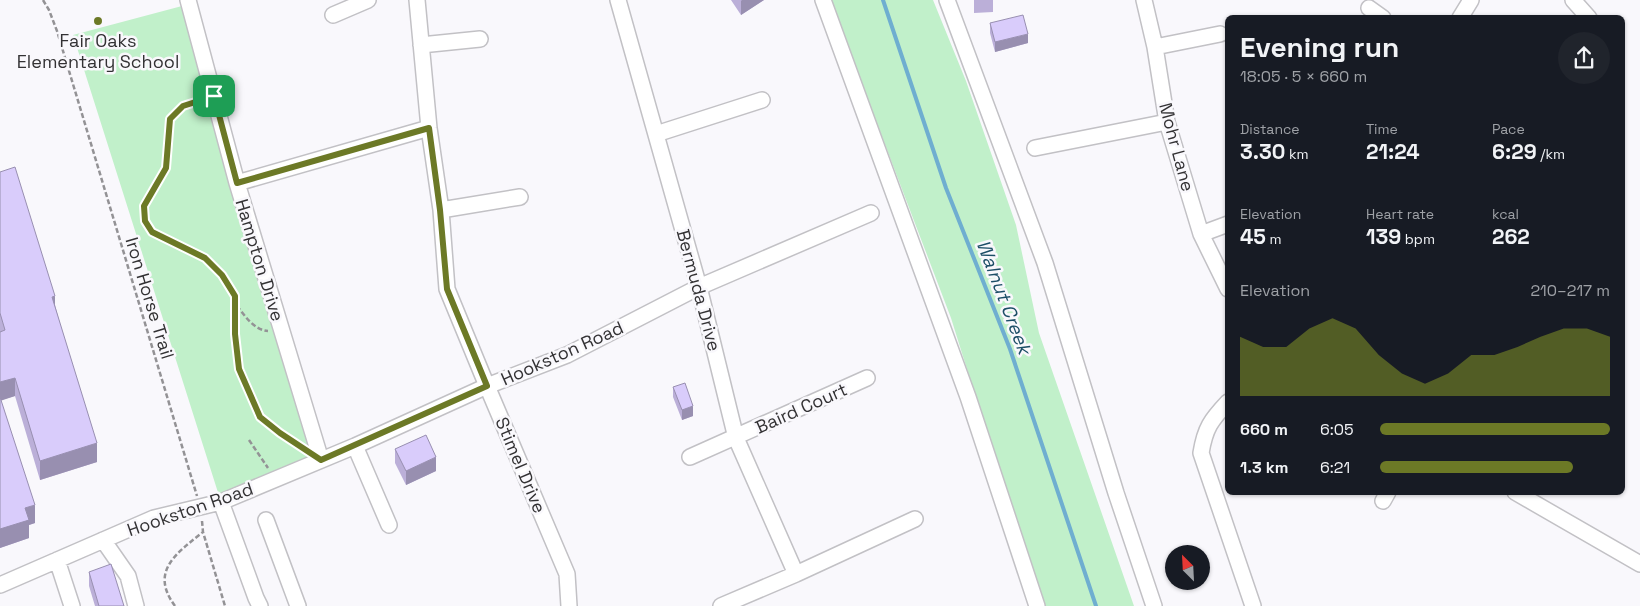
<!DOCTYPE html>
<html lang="en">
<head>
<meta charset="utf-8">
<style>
  body { margin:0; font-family:"Space Grotesk",sans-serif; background:#20242c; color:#f1f3f6; height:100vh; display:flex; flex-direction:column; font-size:19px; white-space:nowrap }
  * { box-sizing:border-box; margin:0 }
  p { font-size:16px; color:#9ea1a6 }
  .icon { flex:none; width:28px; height:28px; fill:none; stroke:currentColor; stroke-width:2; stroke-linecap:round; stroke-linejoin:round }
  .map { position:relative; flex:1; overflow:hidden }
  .drawer { position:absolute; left:1225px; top:15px; width:400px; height:480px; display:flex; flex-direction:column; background:#171b24; border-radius:8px; box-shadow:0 1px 4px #0004 }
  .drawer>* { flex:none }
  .needle { width:32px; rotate:336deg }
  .controls { position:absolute; left:1165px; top:545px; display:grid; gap:10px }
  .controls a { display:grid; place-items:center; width:45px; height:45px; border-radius:50%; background:#171b24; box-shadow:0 1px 4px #0004; font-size:25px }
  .pin { position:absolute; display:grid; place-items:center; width:42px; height:42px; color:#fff; margin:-21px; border-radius:10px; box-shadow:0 2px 8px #0006 }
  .round { display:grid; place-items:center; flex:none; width:52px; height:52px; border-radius:26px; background:#20242c }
  .head { display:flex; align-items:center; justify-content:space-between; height:85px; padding:0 15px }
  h1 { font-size:28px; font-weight:600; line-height:38px }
  .stats { display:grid; grid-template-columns:repeat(3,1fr); gap:8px; height:85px; padding:5px 15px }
  .stats div { display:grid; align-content:center }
  .stats b { font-size:21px; font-weight:600 }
  .stats small { font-size:14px; font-weight:400 }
  .stats p { font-size:14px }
  .chart { height:140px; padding:10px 15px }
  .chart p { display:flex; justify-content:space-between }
  .chart svg { width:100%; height:90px; margin-top:5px; fill:#6c7926; opacity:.7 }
  ul { padding:0 15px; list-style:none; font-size:16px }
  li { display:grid; grid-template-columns:80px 60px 1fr; align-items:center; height:38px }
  li i { height:12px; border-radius:6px; background:#6c7926 }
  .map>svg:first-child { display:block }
  .green { fill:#c1f0ca }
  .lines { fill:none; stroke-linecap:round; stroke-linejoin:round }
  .stream { stroke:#6faed0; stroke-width:4 }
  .minor-casing { stroke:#c2c1c5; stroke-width:18 }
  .path { stroke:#939295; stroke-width:2.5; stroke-dasharray:5 2.5; stroke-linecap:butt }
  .minor { stroke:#fff; stroke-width:15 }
  .wall { fill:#bbafd8 }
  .shaded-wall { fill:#988fb0 }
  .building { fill:#d9ccfb; stroke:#988fb0 }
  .route-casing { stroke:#fff; stroke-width:10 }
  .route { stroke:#6c7926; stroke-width:6 }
  .poi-dot { fill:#6c7926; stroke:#f9f8fc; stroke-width:2 }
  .labels { text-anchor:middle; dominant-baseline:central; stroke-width:5; stroke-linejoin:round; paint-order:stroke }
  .poi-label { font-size:18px; fill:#333234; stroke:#f9f8fc }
  .street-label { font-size:18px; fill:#333234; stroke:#f9f8fc }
  .water-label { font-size:19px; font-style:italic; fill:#1c4e66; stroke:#f9f8fc }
</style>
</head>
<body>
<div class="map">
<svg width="1640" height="606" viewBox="0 0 1640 606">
  <rect width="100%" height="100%" fill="#f9f8fc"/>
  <path class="green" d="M830 0H933L966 81 1016 225 1039 333 1134 606H1041L951 318Z
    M182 6 321 460 221 502 73 35Z"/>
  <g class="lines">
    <path class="stream" d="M883 0 946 188 1010 349 1096 606"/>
    <g class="minor-casing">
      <path id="minor" d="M188 0 237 183 321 460
        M417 0 429 128 441 210 447 289 487 386 567 574 569 606
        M618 0 699 287 736 438 796 574
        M823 0 968 397 1037 606
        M947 0 1045 263 1116 493 1154 606
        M1144 0 1155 47 1167 122 1201 234 1228 289
        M1573 0 1589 18
        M1369 8 1383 18
        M333 15 368 0
        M1460 18 1471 0
        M421 45 480 39
        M1155 47 1220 34
        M656 134 762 100
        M1035 148 1167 122
        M237 183 429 128
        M441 210 520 197
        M1201 234 1228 224
        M1228 402C1211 420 1205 428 1201 453L1253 606
        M355 446 389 525
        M690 457 867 378
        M1515 492 1640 564
        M1383 501 1388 492
        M221 502 256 598 260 606
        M266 520 298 606
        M103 540 128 576 136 606
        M57 560 72 606
        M0 585 154 518 221 502 355 446 487 386 567 355 699 287 871 213
        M721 606 796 574 915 519"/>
    </g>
    <path class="path" d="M43 0 49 10 57 31 197 496
      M200 100 183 106 170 119 166 168 144 206 145 221 152 232 205 258 222 275 235 296V334L239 369 260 417 303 448
      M237 306C245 316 254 330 268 331
      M249 440 268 468
      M202 521 203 532 225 606
      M175 606C149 571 177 553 203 532"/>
    <use href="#minor" class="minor"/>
  </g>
  <path class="wall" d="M731 0H764L741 15Z
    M974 0H993V12L974 13Z
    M990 23 1028 43 995 52 990 33Z
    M0 172 55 305 97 462 40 480 15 396 1 400 35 523 29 525V538L0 548Z
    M673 387 693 416 682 420 673 397Z
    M395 449 436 471 406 485 395 463Z
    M89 572 124 606H95L89 586Z"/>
  <path class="shaded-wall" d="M742 0H764L741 15V1Z
    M1028 34V43L995 52V42Z
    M55 296V315L52 297Z
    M15 378V396L0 401V382Z
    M693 406V416L682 420V410Z
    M97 443V462L40 480V461Z
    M436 457V471L406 485V471Z
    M35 505V523L29 525V538L0 548V529L25 508Z"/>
  <path class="building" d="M1023 15 1028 34 995 42 990 23Z
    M15 167 55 296 52 297 97 443 40 461 15 378 0 382V332L5 330 0 313V172Z
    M685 383 693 406 682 410 673 387Z
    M0 397 35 505 25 508 29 520 0 529Z
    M426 435 436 457 406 471 395 449Z
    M111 564 124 606H99L89 572Z"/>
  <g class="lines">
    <g class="route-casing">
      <path id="route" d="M214 96 237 183 429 128 440 210 447 289 487 386 321 460 280 433 260 417 239 369 235 334V296L222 275 205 258 152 232 145 221 144 206 166 168 170 119 183 106Z"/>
    </g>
    <use href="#route" class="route"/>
  </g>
  <circle class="poi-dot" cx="98" cy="21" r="5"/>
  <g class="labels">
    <g class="poi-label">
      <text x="98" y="40">Fair Oaks<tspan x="98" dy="21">Elementary School</tspan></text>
    </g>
    <g class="street-label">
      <text transform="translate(1177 147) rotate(75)">Mohr Lane</text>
      <text transform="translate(260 260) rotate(73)">Hampton Drive</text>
      <text transform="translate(699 290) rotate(75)">Bermuda Drive</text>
      <text transform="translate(150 298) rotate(73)">Iron Horse Trail</text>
      <text transform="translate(562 353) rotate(-24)">Hookston Road</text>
      <text transform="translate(801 408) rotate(-24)">Baird Court</text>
      <text transform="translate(521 465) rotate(67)">Stimel Drive</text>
      <text transform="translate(190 509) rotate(-19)">Hookston Road</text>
    </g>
    <g class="water-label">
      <text transform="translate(1004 297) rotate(69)">Walnut Creek</text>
    </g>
  </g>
</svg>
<div class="controls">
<a><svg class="needle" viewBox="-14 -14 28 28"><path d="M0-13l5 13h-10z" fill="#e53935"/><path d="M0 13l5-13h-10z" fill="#9ea1a6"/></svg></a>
</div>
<div class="pin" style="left:214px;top:96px;background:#1e9e55"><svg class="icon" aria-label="arrive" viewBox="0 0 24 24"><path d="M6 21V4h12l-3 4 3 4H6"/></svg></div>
<section class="drawer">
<div class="head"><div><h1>Evening run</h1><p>18:05 · 5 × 660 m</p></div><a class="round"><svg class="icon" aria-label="share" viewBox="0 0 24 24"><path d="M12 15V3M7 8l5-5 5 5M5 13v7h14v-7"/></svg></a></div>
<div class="stats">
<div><p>Distance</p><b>3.30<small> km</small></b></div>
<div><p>Time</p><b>21:24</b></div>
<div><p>Pace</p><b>6:29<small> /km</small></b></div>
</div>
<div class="stats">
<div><p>Elevation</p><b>45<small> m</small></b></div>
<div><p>Heart rate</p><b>139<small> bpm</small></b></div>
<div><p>kcal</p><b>262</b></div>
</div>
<div class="chart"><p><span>Elevation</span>210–217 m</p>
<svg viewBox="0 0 160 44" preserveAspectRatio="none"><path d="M0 44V15L10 20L20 20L30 11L40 6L50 11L60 24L70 33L80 38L90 33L100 24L110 24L120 20L130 15L140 11L150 11L160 15V44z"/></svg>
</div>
<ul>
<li><b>660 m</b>6:05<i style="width:100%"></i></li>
<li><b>1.3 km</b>6:21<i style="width:84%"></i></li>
</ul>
</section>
</div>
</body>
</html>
